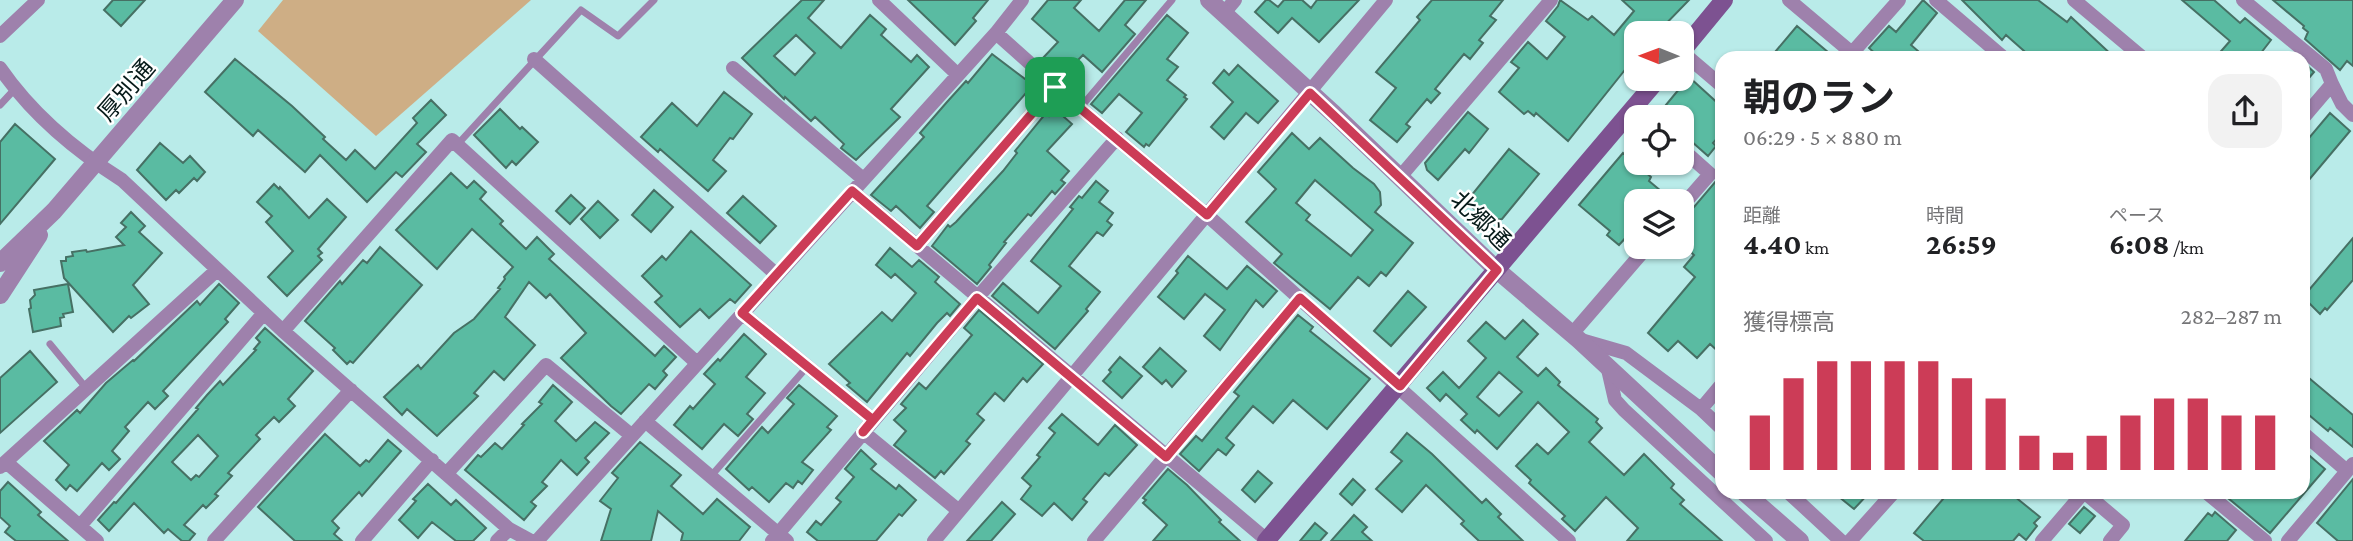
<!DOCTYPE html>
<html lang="ja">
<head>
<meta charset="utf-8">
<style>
  body { margin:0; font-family:"Crimson Pro","Noto Sans JP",serif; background:#f2f2f2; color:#202124; height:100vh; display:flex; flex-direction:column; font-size:26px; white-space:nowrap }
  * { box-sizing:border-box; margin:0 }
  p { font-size:23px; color:#757577 }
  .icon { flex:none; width:38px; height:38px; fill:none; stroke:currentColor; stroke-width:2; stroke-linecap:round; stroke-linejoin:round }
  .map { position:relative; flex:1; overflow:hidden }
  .panel { position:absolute; left:1715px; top:51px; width:595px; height:448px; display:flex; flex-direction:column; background:#fff; border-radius:21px; box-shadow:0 2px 5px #0004 }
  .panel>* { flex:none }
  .needle { width:46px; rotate:271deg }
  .buttons { position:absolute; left:1624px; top:21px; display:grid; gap:14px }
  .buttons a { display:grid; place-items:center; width:70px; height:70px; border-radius:14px; background:#fff; box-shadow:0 2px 5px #0004; font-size:35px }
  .pin { position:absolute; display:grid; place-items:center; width:60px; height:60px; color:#fff; margin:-30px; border-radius:14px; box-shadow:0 4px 10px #0006 }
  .round { display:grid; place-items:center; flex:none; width:74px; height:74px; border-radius:21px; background:#f2f2f2 }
  .summary { display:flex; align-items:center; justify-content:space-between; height:119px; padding:0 28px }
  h1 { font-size:38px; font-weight:700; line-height:52px }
  .metrics { display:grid; grid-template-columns:repeat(3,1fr); gap:10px; height:119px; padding:7px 28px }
  .metrics div { display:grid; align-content:center }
  .metrics b { font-size:30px; font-weight:700 }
  .metrics small { font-size:19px; font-weight:400 }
  .metrics p { font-size:19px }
  .chart { height:196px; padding:14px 28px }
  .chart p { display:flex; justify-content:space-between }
  .chart svg { width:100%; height:126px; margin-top:7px; stroke:#cc3c57; stroke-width:6 }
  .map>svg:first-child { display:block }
  .green { fill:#ceae85 }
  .building { fill:#5abba2; stroke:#467064; stroke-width:2; fill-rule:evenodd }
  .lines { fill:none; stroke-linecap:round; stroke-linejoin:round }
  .service { stroke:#9e81ac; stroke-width:7 }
  .minor { stroke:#9e81ac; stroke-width:14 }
  .tertiary { stroke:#9e81ac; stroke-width:18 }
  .secondary { stroke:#7d5291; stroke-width:18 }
  .route-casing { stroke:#fff; stroke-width:14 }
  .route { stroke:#cc3c57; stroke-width:9 }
  .labels { text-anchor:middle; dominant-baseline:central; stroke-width:5; stroke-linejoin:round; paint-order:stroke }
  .street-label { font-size:24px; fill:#061a19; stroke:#fff }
</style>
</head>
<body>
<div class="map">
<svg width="2353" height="541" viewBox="0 0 2353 541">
  <rect width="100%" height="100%" fill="#b9ebe9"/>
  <path class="green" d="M283 0H531L376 136 258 31Z"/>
  <path class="building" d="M113 0H145L121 26 104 10Z
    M802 0H824L808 18 841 48 870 15 886 29 881 35 911 62 917 55 929 67 891 109 900 117 856 160 841 148 844 144 815 117 811 121 785 97 784 99 781 96 742 58ZM796 35 815 53 795 75 774 56Z
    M908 0H988L973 18 976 21 955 45Z
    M1048 0H1081L1074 8 1099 31 1125 0H1146L1125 25 1135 34 1102 72 1083 55 1061 77 1042 59 1058 42 1032 19Z
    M1266 0H1269L1278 7 1284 0H1302L1311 8 1317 0H1359L1319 42 1292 18 1278 33 1255 12Z
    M1432 0H1503L1490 16 1496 20 1479 40 1483 43 1470 59 1464 54 1435 89 1440 93 1431 103 1427 99 1406 124 1410 127 1397 142 1370 120 1396 88 1376 72 1420 20 1417 17Z
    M1560 0 1588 20 1592 16 1614 35 1634 11 1622 0H1689L1657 33H1636V56L1568 141 1536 113 1534 116 1528 111 1524 114 1499 92 1519 68 1511 62 1528 42 1547 59 1565 37 1546 21 1558 6Z
    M1923 0 1937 13 1911 45 1926 58H1880L1869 48 1889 26 1896 32Z
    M1962 0H2038L2067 22 2071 17 2115 58H2032L2006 35 2002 40Z
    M2182 0H2214L2240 23 2245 18 2271 40 2257 58H2215L2230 41Z
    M2273 0H2353V66L2347 61 2340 70 2305 39 2308 32 2303 28 2304 26Z
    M1167 15 1188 33 1167 59 1178 67 1167 80 1186 95 1184 97 1187 99 1149 146 1146 144 1144 147 1126 132 1142 113 1119 94 1102 113 1091 104Z
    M1797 26 1835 58H1770Z
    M992 54 1033 85 927 206 934 212 920 228 896 206 891 211 871 195 924 137 920 133 947 102 966 81 968 83Z
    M235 59 292 106 325 137 323 139 346 160 355 150 375 169 417 123 413 118 431 100 446 115 417 144 426 152 402 177 396 172 367 202 320 155 305 172 258 130 253 136 205 92Z
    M2303 62 2314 72 2303 85Z
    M1238 65 1278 101 1258 123 1246 113 1224 139 1211 127 1233 102 1213 83 1224 70 1229 75Z
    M1689 77 1722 107V133L1713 143 1716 146 1708 156 1682 133V117H1656Z
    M724 92 752 114 733 139 730 138 713 160 726 171 708 191 660 149 658 152 641 137 672 103 697 126Z
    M500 109 520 129 522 127 538 142 516 165 512 161 506 168 474 135Z
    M1055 109 1072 124 1047 151 1069 171 1061 180 1065 183 1055 194 1052 191 1031 216 1028 214 1004 242 1006 243 989 265 991 267 977 284 932 246 948 225 950 227 956 222 1003 171 1017 153 1015 151 1046 113 1049 116Z
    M1468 112 1488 129 1469 153 1465 149 1438 180 1427 170 1425 163Z
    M2330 113 2350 131 2303 187V145Z
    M15 124 55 159 0 224V142Z
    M1292 133 1309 149 1320 138 1353 168 1374 184 1380 192 1381 205 1375 212 1413 243 1386 276 1381 272 1369 286 1358 277 1330 309 1274 263 1282 254 1246 222 1276 189 1258 172ZM1315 180 1373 230 1351 256 1306 220 1310 215 1296 203Z
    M160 143 183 163 190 156 205 172 197 181 194 178 179 193 176 190 166 200 137 170Z
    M1509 149 1539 174 1502 219 1489 221 1466 202Z
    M1623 153 1651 177 1649 181 1673 201H1636V240L1629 234 1619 245 1607 235 1610 231 1579 205Z
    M451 173 467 188 474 181 486 192 480 199 503 221 500 224 526 249 537 237 554 254 549 259 655 356 664 346 676 357 663 371 667 375 655 389 649 384 621 414 611 406 561 358 586 333 550 294 546 298 529 282 505 317 535 345 504 380 494 371 474 393 478 396 437 436 407 409 402 415 384 397 418 365 421 369 454 333 474 319 500 289 498 288 505 279 504 277 513 267 472 229 437 269 396 230Z
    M1722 174V355L1710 344 1697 358 1678 341 1668 351 1648 333 1695 277 1684 267 1694 255 1682 244V221Z
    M1096 181 1108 191 1099 202 1113 213 1107 221 1112 225 1103 236 1097 232 1069 266 1100 292 1086 309 1088 311 1055 349 992 296 1003 283 1038 313 1061 286 1031 261 1073 209 1070 207 1079 196 1082 198Z
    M274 184 279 189 280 187 309 218 327 199 346 217 318 249 322 253 318 256 322 260 287 296 268 277 293 251 266 222 272 216 257 202Z
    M654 190 673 207 651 232 632 215Z
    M571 195 585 208 570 224 556 211Z
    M743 196 776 226 760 243 727 213Z
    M598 201 618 220 600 238 581 219Z
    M131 212 145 226 139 232 162 253 133 285 149 304 131 318 129 316 113 332 64 278 61 261H66V257L73 256 72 252 86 250 87 252 124 245 116 237 126 227 121 223Z
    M691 231 751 285 735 303 730 299 709 318 700 309 680 327 655 302 662 296 642 276 662 256 666 260Z
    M2353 238V280L2327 310 2325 308 2320 314 2303 297Z
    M380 247 422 285 353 363 350 361 347 364 333 350 335 348 305 321 340 281 342 284 363 260 367 263Z
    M890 248 912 267 919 260 939 277 935 282 960 304 950 316 947 313 937 323 910 356 907 353 867 402 847 385 850 383 829 364 882 312 892 321 916 293 895 274 891 278 876 265Z
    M1188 256 1227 289 1247 266 1277 291 1263 307 1256 300 1220 350 1204 336 1225 310 1205 294 1184 319 1158 297 1178 273 1176 271Z
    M68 284 73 312 63 314 64 317 60 318 61 326 33 332 29 309 31 308 30 300 35 295 34 290Z
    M219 284 239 303 225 319 228 322 163 391 168 396 155 409 148 402 125 427 129 431 112 451 120 459 109 470 102 463 77 491 70 485 66 490 56 480 69 465 44 441 77 410 80 413 106 383 133 360 134 361 197 301 200 305Z
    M1408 291 1426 307 1391 346 1374 331Z
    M979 310 1043 364 1027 382 1023 378 1004 401 995 393 977 414 984 420 966 441 970 444 944 474 941 471 935 478 894 445 906 431 894 420 906 408 901 404 919 383 926 389 972 335 964 328Z
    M1298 315 1313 327 1310 331 1370 379 1327 429 1293 400 1273 423 1253 406 1226 438 1234 445 1226 455 1218 449 1199 471 1180 454 1196 436 1202 441 1239 396 1234 392Z
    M1523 320 1538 334 1517 357 1538 376 1546 368 1560 382 1558 385 1598 419 1596 422 1602 428 1589 442 1624 475 1644 454 1674 484 1671 488 1684 500 1680 504 1722 541H1627L1638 528 1606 497 1575 531 1562 519 1565 516 1529 483 1531 480 1516 466 1537 444 1548 454 1569 432 1538 402 1497 449 1477 430 1475 433 1461 420 1467 414 1446 394 1440 401 1427 388 1443 372 1459 388 1486 358 1468 341 1486 322 1505 339ZM1499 372 1522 392 1499 416 1477 397Z
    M265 328 313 371 288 399 295 406 279 422 274 417 256 435 260 439 228 473 232 476 215 494 218 496 206 508 203 505 184 525 195 534 189 541H182L168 529 164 533 134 503 109 531 98 520 114 502 116 503 198 409 196 408 207 395 220 381 223 385 256 350 254 349 260 342 256 338ZM198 435 218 456 199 477 196 475 191 480 172 462Z
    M744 334 766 354 746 377 765 393 747 414 753 419 738 436 724 424 702 449 674 425 690 406 693 409 715 384 704 374 718 359 720 361Z
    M1160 348 1186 371 1172 387 1166 380 1162 384 1143 367Z
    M30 351 57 382 0 433V378Z
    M1120 357 1142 376 1122 398 1103 381 1111 372 1109 370Z
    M2303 373 2353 415V447L2330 428 2328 431 2303 410Z
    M553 385 572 402 555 421 576 441 595 422 609 433 585 458 589 462 577 475 561 460 542 482 547 486 531 502 536 506 524 520 465 470 478 455 481 457 495 443 502 449 524 425 522 424 542 404 539 402Z
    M799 385 837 416 827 427 831 430 802 462 813 470 802 484 798 481 793 488 786 483 769 502 752 487 749 490 726 469 762 427 768 433 794 404 787 398Z
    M1062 414 1098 445 1115 425 1137 445 1109 476 1105 473 1083 499 1087 502 1072 520 1054 503 1042 516 1021 499 1031 486 1022 478 1040 457 1037 455 1055 433 1049 428Z
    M1407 433 1432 454 1482 503 1486 499 1501 514 1498 517 1523 541H1479L1461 524 1464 521 1426 485 1402 512 1376 489 1402 461 1391 452Z
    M325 434 360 466 366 460 369 462 388 440 401 451 362 496 359 492 332 521 339 528 334 534 342 541H295L258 507Z
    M640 442 681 475 671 486 703 514 717 499 750 527 739 541H681L683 533 658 511 651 541H601L611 509 600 501 618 478 612 473Z
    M861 450 876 464 871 469 896 489 899 485 916 500 902 516 899 514 876 541H818L807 532 816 521 821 525 841 502 836 498 854 477 845 469Z
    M2303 450 2325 469 2270 533 2228 498 2233 492H2303Z
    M1168 469 1187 485 1221 520 1219 522 1240 541H1153L1167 525 1143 503 1146 500 1143 498Z
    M1258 471 1272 483 1255 502 1242 490Z
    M1353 479 1365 490 1352 505 1340 494Z
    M2353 479V541H2338L2317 523Z
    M8 482 41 512 38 515 68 541H16L5 532 10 526 0 517V491Z
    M428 484 451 505 456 500 486 528 473 541H456L432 522 418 538 399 520 416 501 413 499Z
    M1833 492H1870L1854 509Z
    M1949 492H2009L2040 517 2034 523 2037 526 2026 540 2019 534 2013 541H1924L1914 533Z
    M1002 502 1015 514 991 541H967Z
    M2084 507 2095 516 2080 533 2069 524Z
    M2215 512 2236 530 2227 541H2185L2208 513 2212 516Z
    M1354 515 1367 527 1362 532 1372 541H1331Z
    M1315 523 1327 533 1320 541H1300Z"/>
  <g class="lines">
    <path class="service" d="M0 105 14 90
      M1080 108 1172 0
      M457 145 581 10 618 36 654 0
      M50 344 87 389
      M711 476 807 367"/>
    <path class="minor" d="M879 0 957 74
      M1789 0 1858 58
      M1936 0 2004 58
      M2074 0 2143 58
      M2243 0 2326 69 2332 84
      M1224 13 1235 0
      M996 33 1080 108 1207 215 1569 541
      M0 36 38 0
      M1682 52 1722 86
      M1852 53 1899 0
      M534 59 777 275
      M0 68C31 113 76 151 122 180L283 331 509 529 531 541
      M733 68 862 178
      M2303 118 2332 84 2342 104 2353 115
      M1682 149 1710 174 1682 206
      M1400 177 1551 0
      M852 191 1268 541
      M917 246 1055 87
      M742 313 873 420 863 432 959 511
      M283 331 452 140 697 363
      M1572 334 1647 247
      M1581 340 1626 353 1701 409 1722 429
      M1607 365 1615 400 1624 410 1766 541
      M1701 409 1722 384
      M645 421 787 541
      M2303 433 2347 471
      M6 462 97 541
      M0 467 217 270
      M447 473 546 365 631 435
      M1788 492 1841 541
      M2206 492 2265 541
      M80 526 264 313
      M214 541 351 390
      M362 541 432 460
      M497 541 509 529
      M537 541 996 33 1022 0
      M772 541 977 298 1117 138
      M934 541 1386 0
      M1094 541 1300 298
      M1850 541 1894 492
      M2042 541 2084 492 2123 525 2110 541
      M2288 541 2353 464"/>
    <path class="tertiary" d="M1209 0 1334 114 1497 270 1579 340 1722 473
      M0 263 54 211 235 0
      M0 295 39 235
      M1744 492 1800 541"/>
    <path class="secondary" d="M1682 51 1724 0
      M1266 541 1658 79"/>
  </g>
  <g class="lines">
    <g class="route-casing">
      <path id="route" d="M1055 87 1207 215 1310 93 1497 270 1400 386 1300 298 1166 457 977 298 863 432 873 420 742 313 852 191 917 246Z"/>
    </g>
    <use href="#route" class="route"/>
  </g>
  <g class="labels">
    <g class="street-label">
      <text transform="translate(126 90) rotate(-49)">厚別通</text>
      <text transform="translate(1481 220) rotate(44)">北郷通</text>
    </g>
  </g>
</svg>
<div class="buttons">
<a><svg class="needle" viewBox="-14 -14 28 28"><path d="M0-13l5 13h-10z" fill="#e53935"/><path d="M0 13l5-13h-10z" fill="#757577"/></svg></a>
<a><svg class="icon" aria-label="locate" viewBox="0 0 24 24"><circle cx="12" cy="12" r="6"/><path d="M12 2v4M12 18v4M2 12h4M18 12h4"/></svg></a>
<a><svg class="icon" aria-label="layers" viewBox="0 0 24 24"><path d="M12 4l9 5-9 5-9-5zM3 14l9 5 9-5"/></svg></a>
</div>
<div class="pin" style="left:1055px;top:87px;background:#1e9e55"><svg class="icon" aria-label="arrive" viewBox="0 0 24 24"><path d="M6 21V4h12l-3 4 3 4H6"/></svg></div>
<section class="panel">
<div class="summary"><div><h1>朝のラン</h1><p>06:29 · 5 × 880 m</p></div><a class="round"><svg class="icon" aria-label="share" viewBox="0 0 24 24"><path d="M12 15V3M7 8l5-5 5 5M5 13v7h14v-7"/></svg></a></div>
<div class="metrics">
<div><p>距離</p><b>4.40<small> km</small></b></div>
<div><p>時間</p><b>26:59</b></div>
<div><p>ペース</p><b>6:08<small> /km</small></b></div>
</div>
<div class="chart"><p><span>獲得標高</span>282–287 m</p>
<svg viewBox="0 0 160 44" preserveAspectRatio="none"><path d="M5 44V25M15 44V12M25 44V6M35 44V6M45 44V6M55 44V6M65 44V12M75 44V19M85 44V32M95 44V38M105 44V32M115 44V25M125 44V19M135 44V19M145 44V25M155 44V25"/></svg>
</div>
</section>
</div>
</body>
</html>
